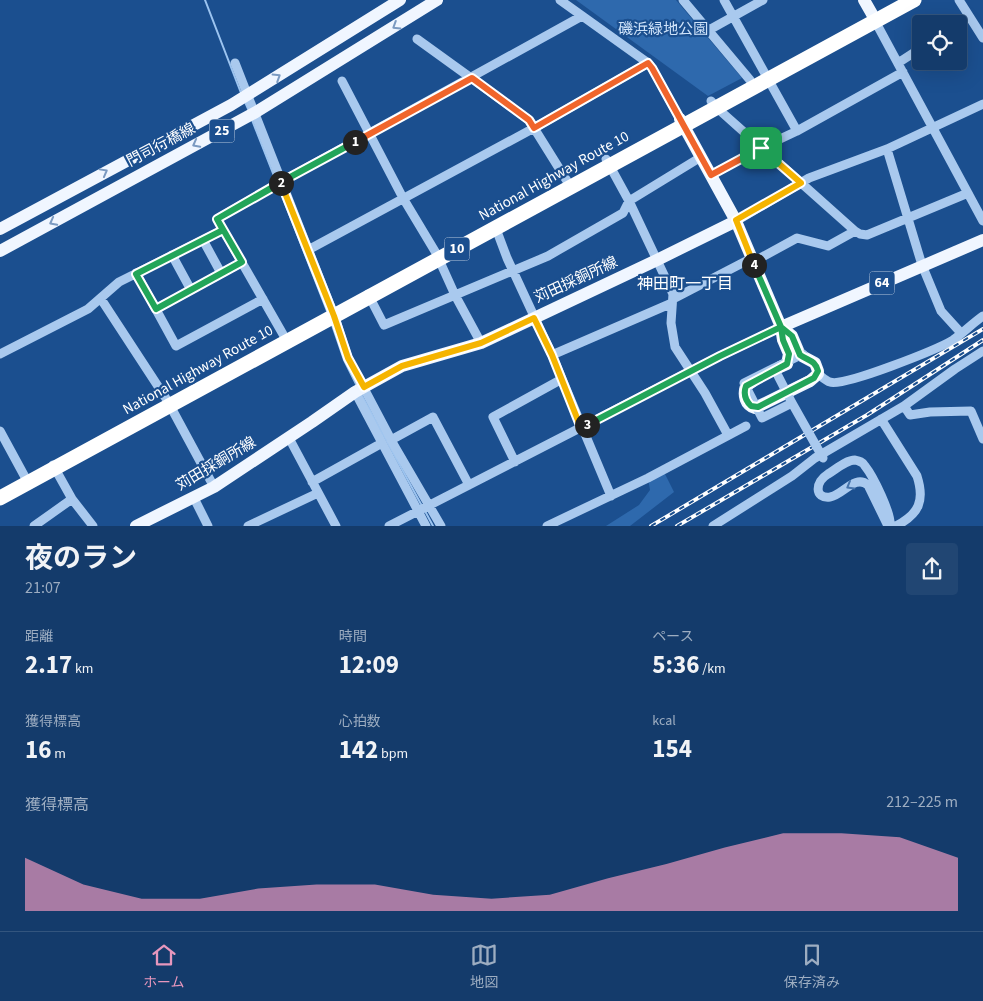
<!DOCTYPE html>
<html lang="ja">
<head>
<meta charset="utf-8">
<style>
  body { margin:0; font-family:"Source Sans 3","Noto Sans JP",sans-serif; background:#214673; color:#f1f3f6; height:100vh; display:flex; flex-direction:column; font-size:19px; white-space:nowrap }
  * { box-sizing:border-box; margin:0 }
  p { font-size:16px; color:#9dadc1 }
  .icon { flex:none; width:28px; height:28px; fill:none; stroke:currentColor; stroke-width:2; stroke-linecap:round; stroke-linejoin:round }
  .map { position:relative; height:526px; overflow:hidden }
  .details { display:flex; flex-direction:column; background:#143b6b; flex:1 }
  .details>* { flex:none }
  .fabs { position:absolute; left:912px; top:15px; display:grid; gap:10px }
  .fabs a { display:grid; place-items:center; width:55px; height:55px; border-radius:5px; background:#143b6b; box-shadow:0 5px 20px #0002,0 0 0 1px #33557e; font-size:25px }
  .pin { position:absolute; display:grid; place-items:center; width:42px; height:42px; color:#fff; margin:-21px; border-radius:10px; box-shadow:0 2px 8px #0006 }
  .km { position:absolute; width:25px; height:25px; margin:-12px; border-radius:50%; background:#222; color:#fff; font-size:14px; line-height:25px; text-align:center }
  .round { display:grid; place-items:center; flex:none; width:52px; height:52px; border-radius:5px; background:#214673 }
  .overview { display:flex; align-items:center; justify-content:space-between; height:85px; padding:0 25px }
  h1 { font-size:28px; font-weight:700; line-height:38px }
  .stats { display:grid; grid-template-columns:repeat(3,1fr); gap:8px; height:85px; padding:5px 25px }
  .stats div { display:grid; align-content:center }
  .stats b { font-size:25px; font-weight:700 }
  .stats small { font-size:14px; font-weight:400 }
  .stats p { font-size:14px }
  .chart { height:140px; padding:10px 25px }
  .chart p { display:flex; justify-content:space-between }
  .chart svg { width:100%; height:90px; margin-top:5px; fill:#e797bd; opacity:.7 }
  .tabs { display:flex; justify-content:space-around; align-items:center; height:70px; border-top:1px solid #33557e; background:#143b6b; font-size:14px; color:#9dadc1 }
  .tabs a { display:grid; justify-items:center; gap:2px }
  .tabs .on { color:#e797bd }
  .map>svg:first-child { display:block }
  .green { fill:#2e69ad }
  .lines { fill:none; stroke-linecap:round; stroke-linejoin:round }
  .stream { stroke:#9cc4f0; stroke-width:2 }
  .minor { stroke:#a9c9ee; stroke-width:9 }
  .major { stroke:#f0f6ff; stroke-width:12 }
  .highway { stroke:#fff; stroke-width:15 }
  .rail-casing { stroke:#fff; stroke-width:4 }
  .rail { stroke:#1b4f8f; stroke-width:2; stroke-dasharray:5.5; stroke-linecap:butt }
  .minor-bridge { stroke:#a9c9ee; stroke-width:9 }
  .oneway { stroke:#7b9ac1 }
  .oneway2 { stroke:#4674ac }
  .split-1-casing { stroke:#fff; stroke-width:10 }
  .split-2-casing { stroke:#fff; stroke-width:10 }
  .split-3-casing { stroke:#fff; stroke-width:10 }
  .split-4-casing { stroke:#fff; stroke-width:10 }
  .split-5-casing { stroke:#fff; stroke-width:10 }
  .split-1 { stroke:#f0652b; stroke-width:6 }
  .split-2 { stroke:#22a559; stroke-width:6 }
  .split-3 { stroke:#f5b400; stroke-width:6 }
  .split-4 { stroke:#22a559; stroke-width:6 }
  .split-5 { stroke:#f5b400; stroke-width:6 }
  .labels { text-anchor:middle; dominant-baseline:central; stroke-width:4.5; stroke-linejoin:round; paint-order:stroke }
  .shield { fill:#1b4f8f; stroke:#bbcadd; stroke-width:1 }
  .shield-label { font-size:14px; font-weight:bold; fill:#fff }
  .park-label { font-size:15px; fill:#cfe3fa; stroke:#1b4f8f }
  .street-label { font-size:15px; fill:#fff; stroke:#1b4f8f }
  .neighbourhood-label { font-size:16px; fill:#fff; stroke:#1b4f8f }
</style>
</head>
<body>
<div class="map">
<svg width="983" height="526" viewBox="0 0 983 526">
  <rect width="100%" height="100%" fill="#1b4f8f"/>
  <path class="green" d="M576 0H676L742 78 708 96Z
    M663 470 674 492 630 526H606L639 505 650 490 648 478Z"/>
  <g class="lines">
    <path class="stream" d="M205 0 241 93
      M245 102 249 111
      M252 120 276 181
      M279 188 327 311
      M332 325 344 360 357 386
      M361 394 422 506
      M425 511 433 526"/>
    <path class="minor" d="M560 0 648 63 652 68 680 119
      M683 0 750 80
      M724 0 797 131
      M959 0 983 38
      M874 19 983 221
      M958 24 969 17
      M709 30 763 0
      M417 39 471 78 529 120 567 181
      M235 63 334 315 348 358 395 447 441 526
      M898 63 921 48
      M342 81 403 198 436 253 455 295 481 343
      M711 101 717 108 855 231 860 234 867 235 968 193
      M887 149 922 265 941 311 961 333
      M606 159 629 201 673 294 671 323 675 347 705 393 728 435
      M711 175 761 148 797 131 903 72
      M736 221 809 178 887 149 983 104
      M495 226 507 258 552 355 611 496
      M203 240 221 273
      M308 250 534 128 648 63
      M172 255 191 290
      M753 262 797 238 828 246 855 231
      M136 273 176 346 263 299
      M368 294 384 325 548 256 623 213 629 201 701 157
      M101 299 167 400 214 487
      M673 299 752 258
      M156 309 242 262
      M284 336 217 219 281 182 582 16
      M0 354 88 309 119 282 223 230
      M552 355 672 303
      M818 374C821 376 826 381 830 382 844 387 938 349 953 340 963 333 973 323 983 316
      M355 392 426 526
      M904 406 910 415 930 412 971 411 983 439
      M881 419 917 476C925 501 919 514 896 526
      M0 431 25 477
      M289 438 336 526
      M391 440 433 417 469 485
      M515 462 493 417 562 379
      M53 465 72 499 93 526
      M312 482 382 443
      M194 498 208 526
      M34 526 72 499
      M248 526 318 493
      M389 526 720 356 781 327
      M547 526 648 478 746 426
      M713 526 792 476 815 458 904 406 955 369 983 351
      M888 526 868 485C855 474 843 495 830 497 814 499 815 482 828 474 835 470 846 460 855 460 859 461 863 462 865 466 873 476 892 514 890 526"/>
    <path class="major" d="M864 0 872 14
      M680 119 736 221 781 327 783 340 789 354 787 364 780 367
      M0 229 231 105 400 0
      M0 251 256 112 437 0
      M781 327 983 240
      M753 381 746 386C743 395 745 405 755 408L810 381 818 374V371L815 363 800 355 792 336 781 327
      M136 526 214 487 312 422 355 392 402 366 481 343 657 260 736 221"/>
    <path class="highway" d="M0 498 914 0"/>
    <g class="rail-casing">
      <path id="rail" d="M651 526 983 329
        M677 526 867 415 983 340"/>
    </g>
    <use href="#rail" class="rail"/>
    <path class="minor-bridge" d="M774 368 803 354
      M792 403 762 418 744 383 774 368 792 403 823 458"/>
  </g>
  <defs><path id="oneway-chevron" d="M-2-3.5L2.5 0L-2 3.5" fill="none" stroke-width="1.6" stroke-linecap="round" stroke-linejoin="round" transform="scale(1.25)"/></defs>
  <g class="oneway">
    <use href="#oneway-chevron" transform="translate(396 26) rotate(148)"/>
    <use href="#oneway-chevron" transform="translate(277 77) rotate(-32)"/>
    <use href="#oneway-chevron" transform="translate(196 144) rotate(152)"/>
    <use href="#oneway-chevron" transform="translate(104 172) rotate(-29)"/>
    <use href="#oneway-chevron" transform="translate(53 222) rotate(152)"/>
  </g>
  <use class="oneway2" href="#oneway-chevron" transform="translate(850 486) rotate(150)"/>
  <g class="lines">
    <g class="split-1-casing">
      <path id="split-1" d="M355 142 472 78 529 120 534 128 648 63 652 68 711 175 761 148"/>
    </g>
    <g class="split-2-casing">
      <path id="split-2" d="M281 183 217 219 242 262 156 309 136 274 223 230 217 219 281 182 355 142"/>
    </g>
    <g class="split-3-casing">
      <path id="split-3" d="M281 183 334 316 348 358 364 387 402 366 481 343 534 318 552 355 581 428 587 425"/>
    </g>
    <g class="split-4-casing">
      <path id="split-4" d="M587 425 720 356 781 327 783 340 789 354 787 364 746 386C743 394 745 400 751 406L758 407 814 378 818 371C815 360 809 361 800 355L792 336 781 327 754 265"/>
    </g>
    <g class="split-5-casing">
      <path id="split-5" d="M754 265 736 220 801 183 761 148"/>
    </g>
    <use href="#split-1" class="split-1"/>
    <use href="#split-2" class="split-2"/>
    <use href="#split-3" class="split-3"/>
    <use href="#split-4" class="split-4"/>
    <use href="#split-5" class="split-5"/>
  </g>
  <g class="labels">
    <g class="shield">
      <rect x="209.5" y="119.5" width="25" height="23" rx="4"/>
      <rect x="444.5" y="237.5" width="25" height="23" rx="4"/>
      <rect x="869.5" y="271.5" width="25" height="23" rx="4"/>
    </g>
    <g class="shield-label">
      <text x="222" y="131">25</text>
      <text x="457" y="249">10</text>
      <text x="882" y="283">64</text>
    </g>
    <g class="park-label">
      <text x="663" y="29">磯浜緑地公園</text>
    </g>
    <g class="street-label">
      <text transform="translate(161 145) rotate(-28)">門司行橋線</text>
      <text transform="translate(554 176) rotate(-29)">National Highway Route 10</text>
      <text transform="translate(576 280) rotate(-25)">苅田採銅所線</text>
      <text transform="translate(198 370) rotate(-29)">National Highway Route 10</text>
      <text transform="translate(216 464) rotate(-31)">苅田採銅所線</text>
    </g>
    <g class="neighbourhood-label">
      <text x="685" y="284">神田町一丁目</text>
    </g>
  </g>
</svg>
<div class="fabs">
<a><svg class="icon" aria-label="locate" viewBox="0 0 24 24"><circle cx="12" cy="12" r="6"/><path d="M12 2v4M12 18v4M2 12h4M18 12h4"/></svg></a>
</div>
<div class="pin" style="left:761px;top:148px;background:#1e9e55"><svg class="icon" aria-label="arrive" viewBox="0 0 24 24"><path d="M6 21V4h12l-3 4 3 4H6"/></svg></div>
<b class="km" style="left:355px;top:142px">1</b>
<b class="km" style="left:281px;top:183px">2</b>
<b class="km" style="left:587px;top:425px">3</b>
<b class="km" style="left:754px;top:265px">4</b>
</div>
<section class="details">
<div class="overview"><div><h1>夜のラン</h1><p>21:07</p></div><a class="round"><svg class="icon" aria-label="share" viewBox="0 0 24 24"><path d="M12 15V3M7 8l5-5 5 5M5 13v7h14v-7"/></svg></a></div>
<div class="stats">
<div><p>距離</p><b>2.17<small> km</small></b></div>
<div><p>時間</p><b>12:09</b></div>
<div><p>ペース</p><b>5:36<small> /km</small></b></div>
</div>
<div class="stats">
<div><p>獲得標高</p><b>16<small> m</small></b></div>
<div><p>心拍数</p><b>142<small> bpm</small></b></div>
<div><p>kcal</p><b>154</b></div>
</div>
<div class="chart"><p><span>獲得標高</span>212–225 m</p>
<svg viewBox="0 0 160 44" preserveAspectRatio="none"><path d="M0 44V18L10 31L20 38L30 38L40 33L50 31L60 31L70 36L80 38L90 36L100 28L110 21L120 13L130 6L140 6L150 8L160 18V44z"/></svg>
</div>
</section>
<nav class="tabs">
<a class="on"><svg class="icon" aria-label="home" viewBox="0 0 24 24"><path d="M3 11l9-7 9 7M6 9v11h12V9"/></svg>ホーム</a>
<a><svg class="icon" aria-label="map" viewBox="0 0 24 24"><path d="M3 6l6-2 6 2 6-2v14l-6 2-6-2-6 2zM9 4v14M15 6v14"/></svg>地図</a>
<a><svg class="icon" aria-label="saved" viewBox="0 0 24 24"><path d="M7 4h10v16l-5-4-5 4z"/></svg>保存済み</a>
</nav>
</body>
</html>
